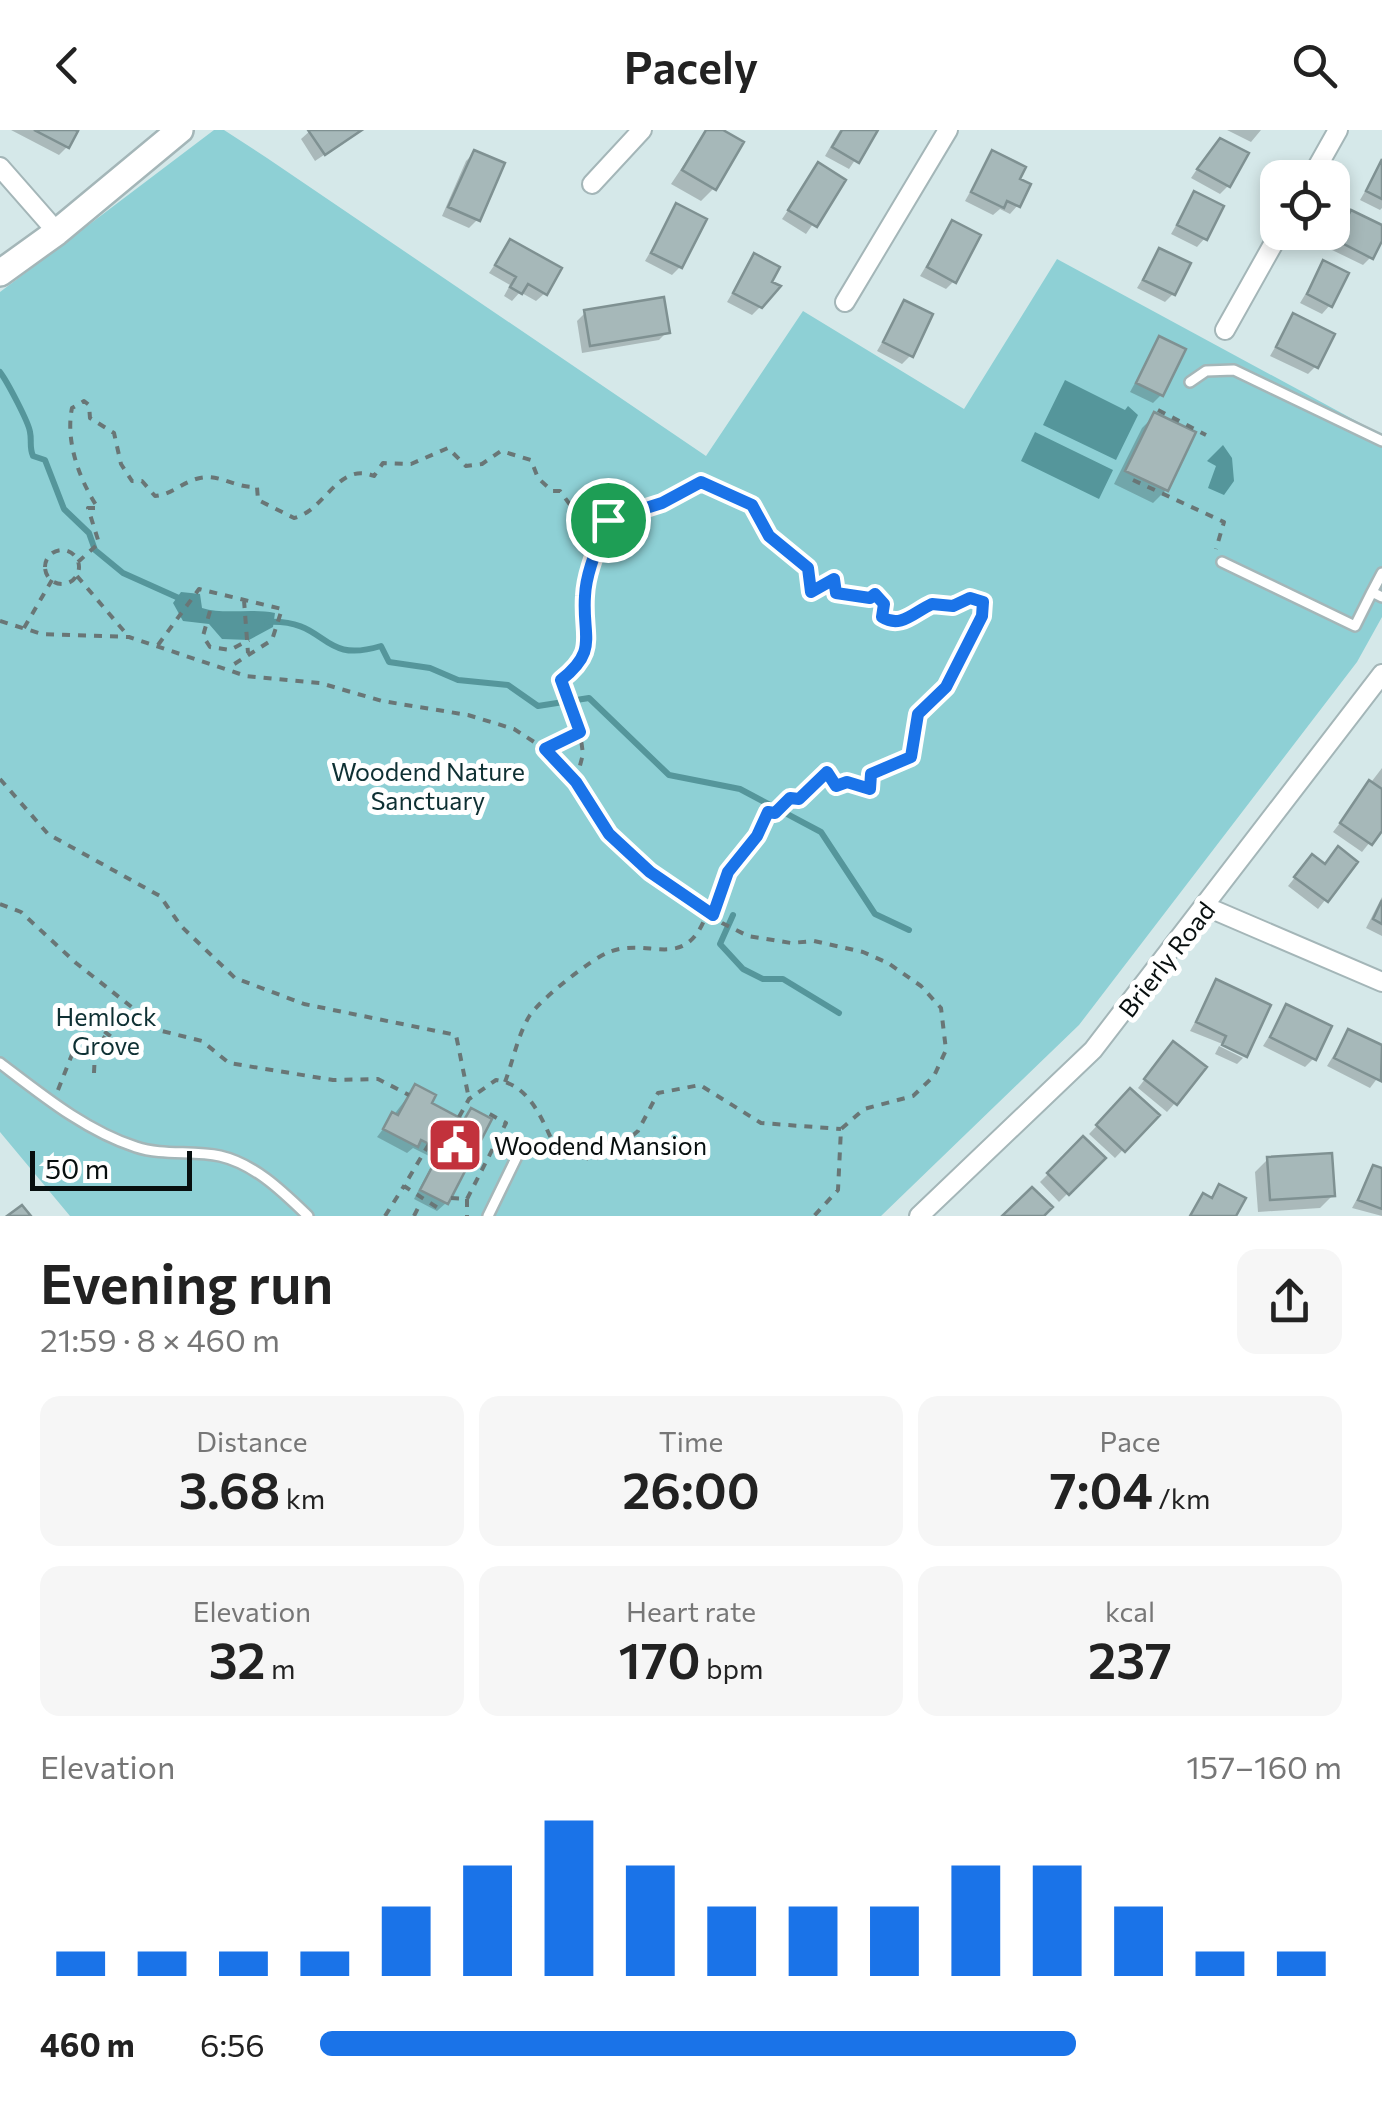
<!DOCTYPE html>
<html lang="en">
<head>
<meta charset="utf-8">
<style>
  body { margin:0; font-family:Commissioner,sans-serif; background:#f6f6f6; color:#222; height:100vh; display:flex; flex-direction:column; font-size:38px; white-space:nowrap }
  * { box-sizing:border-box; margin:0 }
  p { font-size:32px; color:#767676 }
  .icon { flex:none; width:55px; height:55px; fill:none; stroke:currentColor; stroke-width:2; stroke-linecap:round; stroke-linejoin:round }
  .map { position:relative; height:1086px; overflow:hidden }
  .drawer { display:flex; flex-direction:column; background:#fff; flex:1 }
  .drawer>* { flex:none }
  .controls { position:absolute; left:1260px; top:30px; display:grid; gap:20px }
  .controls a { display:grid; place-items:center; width:90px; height:90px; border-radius:20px; background:#fff; box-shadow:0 5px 15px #0003; font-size:50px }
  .scale { position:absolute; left:30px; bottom:25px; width:162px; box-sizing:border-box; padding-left:10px; border:5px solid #080f0f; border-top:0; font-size:28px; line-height:35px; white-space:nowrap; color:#080f0f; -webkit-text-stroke:8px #fff; paint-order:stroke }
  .pin { position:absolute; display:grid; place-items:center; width:85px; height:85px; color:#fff; margin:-42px; border:5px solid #fff; border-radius:50%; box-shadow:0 2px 10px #0007 }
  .round { display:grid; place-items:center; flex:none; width:105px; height:105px; border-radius:20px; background:#f6f6f6 }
  .overview { display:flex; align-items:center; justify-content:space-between; height:170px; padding:0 40px }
  h1 { font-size:55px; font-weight:600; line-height:75px }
  .stats { display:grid; grid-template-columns:repeat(3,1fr); gap:15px; height:170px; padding:10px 40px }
  .stats div { display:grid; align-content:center; border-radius:20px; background:#f6f6f6; text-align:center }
  .stats b { font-size:50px; font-weight:600 }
  .stats small { font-size:28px; font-weight:400 }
  .stats p { font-size:28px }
  .chart { height:280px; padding:20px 40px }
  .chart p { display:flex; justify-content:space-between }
  .chart svg { width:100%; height:180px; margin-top:10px; stroke:#1a73e8; stroke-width:6 }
  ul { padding:0 40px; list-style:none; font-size:32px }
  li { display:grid; grid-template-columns:160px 120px 1fr; align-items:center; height:75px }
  li i { height:25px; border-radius:12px; background:#1a73e8 }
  header { display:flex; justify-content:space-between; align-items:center; height:130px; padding:0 40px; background:#fff; font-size:45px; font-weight:600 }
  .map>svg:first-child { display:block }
  .green { fill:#8ed0d5 }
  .water { fill:#55969b }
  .shadow { fill:#0003 }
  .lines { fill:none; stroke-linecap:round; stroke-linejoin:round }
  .stream { stroke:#55969b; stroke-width:6 }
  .building { fill:#a6b8b9; stroke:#7f9192; stroke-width:2.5 }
  .lane-casing { stroke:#a4b6b8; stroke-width:14 }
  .street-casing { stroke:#a4b6b8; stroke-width:22 }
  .secondary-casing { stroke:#a4b6b8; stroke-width:30 }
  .path { stroke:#697676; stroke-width:4; stroke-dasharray:8 8; stroke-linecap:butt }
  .lane { stroke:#fff; stroke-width:9 }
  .street { stroke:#fff; stroke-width:18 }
  .secondary { stroke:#fff; stroke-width:25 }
  .route-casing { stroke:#fff; stroke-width:20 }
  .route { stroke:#1a73e8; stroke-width:12 }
  .labels { text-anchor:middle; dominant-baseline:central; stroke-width:10; stroke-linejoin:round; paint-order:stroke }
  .park-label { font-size:25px; fill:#0e3033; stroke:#fff }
  .street-label { font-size:25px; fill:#080f0f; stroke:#fff }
  .poi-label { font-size:25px; fill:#080f0f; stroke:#fff; text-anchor:start }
</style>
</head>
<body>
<header><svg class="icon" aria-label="back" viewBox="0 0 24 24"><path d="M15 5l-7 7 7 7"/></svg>Pacely<svg class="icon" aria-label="search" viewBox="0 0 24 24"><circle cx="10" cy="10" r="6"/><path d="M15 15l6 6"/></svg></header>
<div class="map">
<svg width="1382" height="1086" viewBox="0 0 1382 1086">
  <rect width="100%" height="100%" fill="#d5e8e9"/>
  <path class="green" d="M214 0H224L267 28 706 326 803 181 964 279 1057 129 1382 305V487L1357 532 1079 895 881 1086H70L0 1002V162Z"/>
  <path class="water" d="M1065 250 1125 280 1128 276 1138 285 1116 330 1043 295Z
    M1035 302 1113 340 1099 369 1021 331Z
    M1223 315 1232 328 1234 351 1224 365 1208 358 1216 336 1207 331Z
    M181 462 200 464 202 478C224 485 251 478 275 483L273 497 249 510 222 509 209 494 183 491 173 473Z"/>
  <path class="shadow" d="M11 0H70L67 17 59 25Z
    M311 0H361L315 31 301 9Z
    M707 0H718L714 58 701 71 671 54Z
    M840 0H875L849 39 825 26Z
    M1227 0H1261L1251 12Z
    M474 23 477 90 469 98 442 86 466 31Z
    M992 23 1017 50 1018 75 1010 84 1000 79 993 85 965 71Z
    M1208 23 1228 56 1220 64 1191 48Z
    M1382 32V78L1380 80 1360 70Z
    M818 36 843 51 806 104 782 89Z
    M1194 64 1205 108 1197 117 1171 104Z
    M677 76 680 137 672 145 645 131Z
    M1352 83 1382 98 1371 127 1363 135 1330 119Z
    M952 93 954 151 946 159 920 146Z
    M510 112 545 163 536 171 520 162 512 171 504 166 510 155 489 143Z
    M1159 121 1173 164 1165 172 1137 158Z
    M754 126 761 176 752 185 727 172Z
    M1324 133 1330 175 1322 184 1300 173Z
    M905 173 911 225 902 234 877 221Z
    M585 183 667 202 659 210 582 223 577 191Z
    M1293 186 1316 236 1308 244 1270 226Z
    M1159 209 1161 265 1153 273 1130 262Z
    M1155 285 1166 360 1153 373 1114 354 1142 298Z
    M1382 638V697L1362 722 1333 702Z
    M1355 732 1318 779 1288 756 1304 736Z
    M1382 767V806L1366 798Z
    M1217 852 1245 923 1190 901Z
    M1287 877 1314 928 1305 937 1263 916Z
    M1348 902 1382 918V942L1370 958 1327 936Z
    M1219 916 1243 928 1237 934 1215 924Z
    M1166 922 1175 973 1167 982 1138 958Z
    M415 957 429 974 462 992 471 981 446 1073 437 1081 414 1069 435 1029 413 1018 407 1023 377 1007Z
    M1130 961 1156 985 1115 1028 1089 1004Z
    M1083 1009 1103 1028 1059 1072 1040 1052Z
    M1268 1029 1333 1065 1320 1078 1258 1082 1255 1042Z
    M1374 1038 1382 1041V1086L1352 1078Z"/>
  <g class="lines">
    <path class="stream" d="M0 242C7 251 29 293 30 302 32 311 29 317 33 326L45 330 64 379 89 403 95 420 123 443 181 469
      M267 492C330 489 318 535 381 516L389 532 430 538 458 550 508 555 538 576 589 568 669 645 740 659 821 702 875 784 909 800
      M733 785 720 814 743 839 763 849H783L839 883"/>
  </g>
  <path class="building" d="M34 0H75L78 1 69 18Z
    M308 0H362L325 25Z
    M706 0H723L744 12 716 60 682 40Z
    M842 0H878L859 33 832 17Z
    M1220 8 1249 23 1230 57 1197 39Z
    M474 20 505 33 480 91 448 77Z
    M992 20 1026 37 1020 49 1031 54 1020 77 1007 71 1004 78 971 62Z
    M1382 29V69L1366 61Z
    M818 32 846 50 817 97 788 80Z
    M1194 61 1224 76 1207 110 1177 95Z
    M676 73 707 89 682 138 651 123Z
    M1351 80 1382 95V111L1373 129 1336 110Z
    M952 90 981 105 956 153 927 137Z
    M510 109 562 138 547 165 528 154 522 164 510 157 516 147 495 135Z
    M1159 118 1191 133 1175 165 1143 150Z
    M754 123 780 137 772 152 781 156 762 178 733 163Z
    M1323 130 1349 143 1332 177 1307 164Z
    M664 167 670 203 590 216 584 180Z
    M904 170 933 184 913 227 883 212Z
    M1293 183 1335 204 1318 238 1276 217Z
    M1159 206 1186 219 1163 266 1136 253Z
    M1154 282 1196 302 1168 361 1125 341Z
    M1369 650 1382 659V701L1372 715 1340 693Z
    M1338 716 1358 732 1328 772 1294 747 1312 724 1325 734Z
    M1382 770V794L1373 789Z
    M1216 849 1271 875 1247 927 1222 915 1226 906 1196 892Z
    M1286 874 1332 896 1316 930 1270 907Z
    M1348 899 1382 915 1381 951 1334 928Z
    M1173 911 1207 937 1177 975 1144 949Z
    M415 954 436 965 432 973 464 990 471 978 492 989 448 1074 420 1060 441 1020 421 1010 418 1017 383 999 392 982 398 985Z
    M1130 958 1160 985 1125 1022 1096 995Z
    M1083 1006 1106 1028 1069 1065 1047 1043Z
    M1332 1023 1335 1066 1270 1070 1267 1027Z
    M1373 1035 1382 1038V1079L1358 1070Z
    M1219 1054 1246 1068 1236 1086H1190L1203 1063 1212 1068Z
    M1032 1057 1053 1077 1044 1086H1002Z
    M22 1075 31 1086H7Z"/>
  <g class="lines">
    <g class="lane-casing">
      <path id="lane" d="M1190 252 1206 241 1234 240 1382 311
        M1222 432 1355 496 1372 462 1382 467
        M1372 462 1382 443
        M0 933C42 965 86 1001 136 1017 163 1026 193 1020 220 1026 255 1034 283 1062 308 1086
        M488 1086 523 1014"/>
    </g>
    <g class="street-casing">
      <path id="street" d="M0 37 57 102
        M1311 48 1338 0
        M592 54 642 0
        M845 172 948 0
        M1225 200 1280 102
        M1207 777 1382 852
        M919 1086 1093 920 1382 544"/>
    </g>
    <g class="secondary-casing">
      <path id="secondary" d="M0 143 57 102 180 0"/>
    </g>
    <path class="path" d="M1158 280 1206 305
      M1133 350 1224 392 1216 419
      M45 437a17 17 0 1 1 34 0a17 17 0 1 1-34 0Z
      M78 432 99 413 88 378H98C80 351 65 312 72 278L84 271 89 275 90 288 114 303 121 334 132 351H142L155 366C176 364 186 347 209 347 225 348 239 358 257 357L258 370 294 388C325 381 338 331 374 346L383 333 411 334 448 318 466 336 482 334 501 321 531 330 538 348 552 361H560L571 376H590L608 391 708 353 723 364 751 375 769 406 808 438 811 462 834 449 836 463 844 467 875 464 884 474 882 487C901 500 914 482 931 474L953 476 970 469 983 472 981 486 946 557 918 584 911 627 871 643 870 659 847 651 837 655 827 642 799 669 790 668 775 683 767 682 757 706 728 742 713 785
      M77 446 129 507
      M244 470 248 523
      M210 481 203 506 210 517 230 520 249 510
      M0 491 42 504 129 507 246 546 320 553 382 571 468 585 514 599 545 619 576 653 609 704 636 730 722 793 748 806 791 813 814 811 863 822 888 833 921 856 941 878 946 920 934 946 913 966 864 979 841 999 838 1060 814 1086
      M24 498 52 450
      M158 515 199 459 282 479 272 510 228 538
      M545 619 580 602 561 550C599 520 583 507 585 466 586 441 599 414 608 391
      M0 649 48 704 160 766 181 796 235 848 304 874 456 905 469 969
      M576 651 583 624 580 602
      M0 774 21 782 76 833 162 901 202 911 229 933 333 950 378 949 409 965
      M75 927 95 921
      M94 943 95 921 127 874
      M505 952C513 931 518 904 530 885 541 869 591 829 609 822 650 806 685 844 707 783
      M58 960 82 899 90 890 124 917
      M459 987 469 969 496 950C532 955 543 993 557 1021L595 1030 608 1012H625L638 1001 658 963 700 955 761 993 841 999
      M429 1014 404 1056 441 1080
      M451 1068 467 1069V1086
      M467 1069 506 993 486 982
      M385 1086 404 1056
      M414 1086 421 1072"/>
    <use href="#lane" class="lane"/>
    <use href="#street" class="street"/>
    <use href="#secondary" class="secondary"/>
  </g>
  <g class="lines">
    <g class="route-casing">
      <path id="route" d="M701 352 752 375 769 406 808 438 811 462 834 449 836 463 870 468 875 464 884 474 882 487C901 499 914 482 932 474L953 476 970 468 983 472 982 486 946 557 918 584 911 627 871 644 870 659 847 652 836 656 827 642 799 669 790 668 775 683 768 682 757 706 728 742 713 785 650 742 609 704 576 652 545 619 580 602 561 550C599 520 582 507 585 466 586 441 599 414 608 390L662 373Z"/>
    </g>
    <use href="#route" class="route"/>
  </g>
  <defs>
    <g id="civic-square" transform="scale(2.875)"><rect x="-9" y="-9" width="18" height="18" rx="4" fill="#c2323c" stroke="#fff"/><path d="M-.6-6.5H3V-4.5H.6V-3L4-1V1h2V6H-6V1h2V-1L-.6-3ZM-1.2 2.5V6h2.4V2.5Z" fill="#fff"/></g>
  </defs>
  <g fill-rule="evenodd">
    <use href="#civic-square" x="455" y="1015"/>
  </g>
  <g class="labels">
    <g class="park-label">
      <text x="428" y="641">Woodend Nature<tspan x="428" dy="29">Sanctuary</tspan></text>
      <text x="106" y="886">Hemlock<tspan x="106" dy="29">Grove</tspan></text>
    </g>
    <g class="street-label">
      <text transform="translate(1166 829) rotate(-52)">Brierly Road</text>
    </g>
    <g class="poi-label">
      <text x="494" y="1015">Woodend Mansion</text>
    </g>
  </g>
</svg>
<div class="controls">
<a><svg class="icon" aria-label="locate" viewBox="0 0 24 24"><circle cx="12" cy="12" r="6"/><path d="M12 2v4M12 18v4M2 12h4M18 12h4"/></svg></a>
</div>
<div class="scale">50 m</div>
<div class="pin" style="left:608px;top:390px;background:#1e9e55"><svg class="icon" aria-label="arrive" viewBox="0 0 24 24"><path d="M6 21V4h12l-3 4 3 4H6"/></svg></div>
</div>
<section class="drawer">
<div class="overview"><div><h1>Evening run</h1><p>21:59 · 8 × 460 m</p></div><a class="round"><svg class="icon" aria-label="share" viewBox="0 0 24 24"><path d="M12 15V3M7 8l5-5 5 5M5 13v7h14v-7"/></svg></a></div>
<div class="stats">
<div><p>Distance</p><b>3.68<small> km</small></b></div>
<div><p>Time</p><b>26:00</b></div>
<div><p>Pace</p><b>7:04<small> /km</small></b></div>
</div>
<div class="stats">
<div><p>Elevation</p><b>32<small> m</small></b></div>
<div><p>Heart rate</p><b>170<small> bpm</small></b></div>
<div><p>kcal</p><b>237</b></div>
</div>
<div class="chart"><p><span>Elevation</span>157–160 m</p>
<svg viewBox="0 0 160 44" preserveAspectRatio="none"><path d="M5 44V38M15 44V38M25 44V38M35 44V38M45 44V27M55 44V17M65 44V6M75 44V17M85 44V27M95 44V27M105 44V27M115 44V17M125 44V17M135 44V27M145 44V38M155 44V38"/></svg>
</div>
<ul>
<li><b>460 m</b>6:56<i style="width:74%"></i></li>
</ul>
</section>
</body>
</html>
